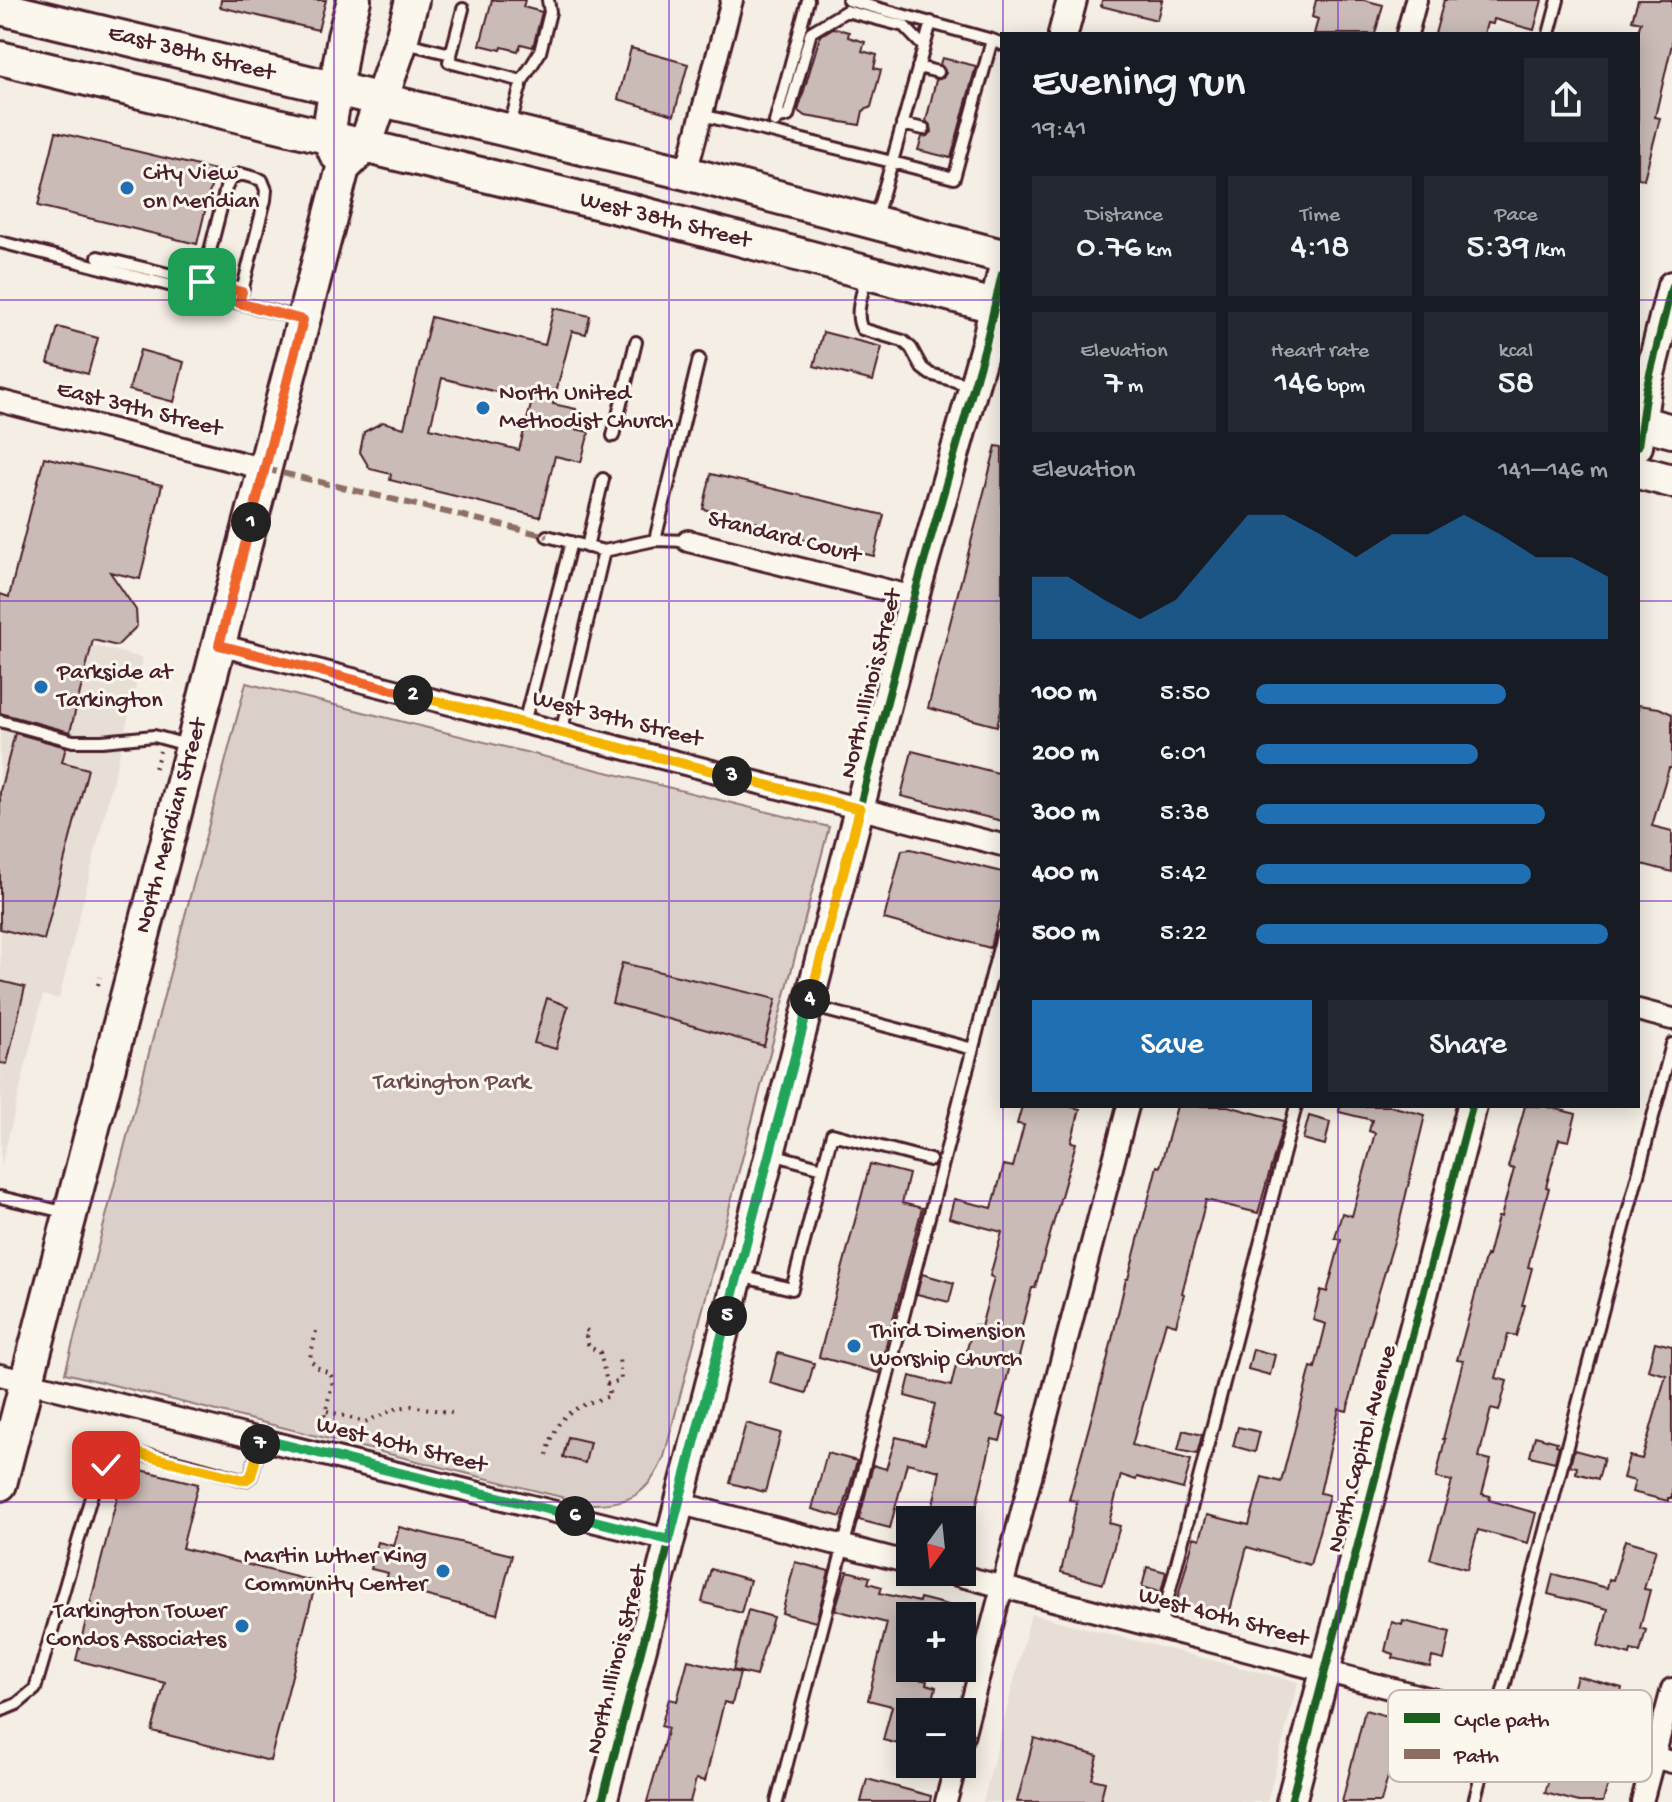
<!DOCTYPE html>
<html lang="en">
<head>
<meta charset="utf-8">
<style>
  body { margin:0; font-family:"Gochi Hand",sans-serif; background:#242831; color:#f1f3f6; height:100vh; display:flex; flex-direction:column; font-size:30px; white-space:nowrap }
  * { box-sizing:border-box; margin:0 }
  p { font-size:26px; color:#9ea1a6 }
  .icon { flex:none; width:44px; height:44px; fill:none; stroke:currentColor; stroke-width:2; stroke-linecap:round; stroke-linejoin:round }
  .map { position:relative; flex:1; overflow:hidden }
  .panel { position:absolute; left:1000px; top:32px; width:640px; height:1076px; display:flex; flex-direction:column; background:#171b24; border-radius:0px; box-shadow:0 4px 20px #0003 }
  .panel>* { flex:none }
  .needle { width:52px; rotate:195deg }
  .tools { position:absolute; left:896px; top:1506px; display:grid; gap:16px }
  .tools a { display:grid; place-items:center; width:80px; height:80px; border-radius:0px; background:#171b24; box-shadow:0 4px 20px #0003; font-size:40px }
  .pin { position:absolute; display:grid; place-items:center; width:68px; height:68px; color:#fff; margin:-34px; border-radius:16px; box-shadow:0 4px 12px #0006 }
  .km { position:absolute; width:40px; height:40px; margin:-20px; border-radius:50%; background:#222; color:#fff; font-size:22px; line-height:40px; text-align:center }
  .round { display:grid; place-items:center; flex:none; width:84px; height:84px; border-radius:0px; background:#242831 }
  .summary { display:flex; align-items:center; justify-content:space-between; height:136px; padding:0 32px }
  h1 { font-size:44px; font-weight:600; line-height:60px }
  .metrics { display:grid; grid-template-columns:repeat(3,1fr); gap:12px; height:136px; padding:8px 32px }
  .metrics div { display:grid; align-content:center; border-radius:0px; background:#242831; text-align:center }
  .metrics b { font-size:34px; font-weight:600 }
  .metrics small { font-size:22px; font-weight:400 }
  .metrics p { font-size:22px }
  .chart { height:224px; padding:16px 32px }
  .chart p { display:flex; justify-content:space-between }
  .chart svg { width:100%; height:144px; margin-top:8px; fill:#1f6fb2; opacity:.7 }
  .cta { display:flex; gap:16px; margin-top:auto; padding:16px 32px }
  .cta a { flex:1; height:92px; border-radius:0px; background:#1f6fb2; color:#fff; font-size:32px; font-weight:600; line-height:92px; text-align:center }
  .cta a+a { background:#242831; color:#f1f3f6 }
  ul { padding:0 32px; list-style:none; font-size:26px }
  li { display:grid; grid-template-columns:128px 96px 1fr; align-items:center; height:60px }
  li i { height:20px; border-radius:10px; background:#1f6fb2 }
  .map>svg:first-child { display:block }
  .built { fill:#e7dfd6 }
  .green { fill:#dbd0c9; stroke:#92787a; stroke-width:2 }
  .building { fill:#cabbb6; stroke:#4a1f2b; stroke-width:2; fill-rule:evenodd }
  .lines { fill:none; stroke-linecap:round; stroke-linejoin:round }
  .lane-casing { stroke:#4a1f2b; stroke-width:16 }
  .street-casing { stroke:#4a1f2b; stroke-width:26 }
  .secondary-casing { stroke:#4a1f2b; stroke-width:34 }
  .primary-casing { stroke:#4a1f2b; stroke-width:38 }
  .path { stroke:#4a1f2b; stroke-width:4; stroke-dasharray:2 6; stroke-linecap:butt }
  .lane { stroke:#fbf7ec; stroke-width:10 }
  .street { stroke:#fbf7ec; stroke-width:20 }
  .secondary { stroke:#fbf7ec; stroke-width:28 }
  .primary { stroke:#fbf7ec; stroke-width:32 }
  .quiet { stroke:#8d6e63; stroke-width:6; stroke-dasharray:12 6; stroke-linecap:butt }
  .cycleway-casing { stroke:#fbf7ec; stroke-width:13 }
  .cycleway { stroke:#1b5e20; stroke-width:8 }
  .split-1-casing { stroke:#fff; stroke-width:16 }
  .split-2-casing { stroke:#fff; stroke-width:16 }
  .split-3-casing { stroke:#fff; stroke-width:16 }
  .split-4-casing { stroke:#fff; stroke-width:16 }
  .split-5-casing { stroke:#fff; stroke-width:16 }
  .split-6-casing { stroke:#fff; stroke-width:16 }
  .split-7-casing { stroke:#fff; stroke-width:16 }
  .split-8-casing { stroke:#fff; stroke-width:16 }
  .split-1 { stroke:#f0652b; stroke-width:10 }
  .split-2 { stroke:#f0652b; stroke-width:10 }
  .split-3 { stroke:#f5b400; stroke-width:10 }
  .split-4 { stroke:#f5b400; stroke-width:10 }
  .split-5 { stroke:#22a559; stroke-width:10 }
  .split-6 { stroke:#22a559; stroke-width:10 }
  .split-7 { stroke:#22a559; stroke-width:10 }
  .split-8 { stroke:#f5b400; stroke-width:10 }
  .grid { fill:none; stroke:#7b2cbf; stroke-width:2; stroke-opacity:0.55 }
  .poi-dot { fill:#1f6fb2; stroke:#fbf7ec; stroke-width:3 }
  .labels { text-anchor:middle; dominant-baseline:central; stroke-width:6; stroke-linejoin:round; paint-order:stroke }
  .street-label { font-size:24px; fill:#4a1f2b; stroke:#fbf7ec }
  .poi-label { font-size:24px; fill:#4a1f2b; stroke:#fbf7ec; text-anchor:start }
  .park-label { font-size:24px; fill:#6e4b52; stroke:#fbf7ec }
  .key { fill:#fbf7ec; stroke:#c6b6b2; stroke-width:2 }
  .key-label { font-size:22px; fill:#4a1f2b }
</style>
</head>
<body>
<div class="map">
<svg width="1672" height="1802" viewBox="0 0 1672 1802">
  <rect width="100%" height="100%" fill="#f4eee4"/>
  <filter id="ink" filterUnits="userSpaceOnUse"><feTurbulence type="fractalNoise" baseFrequency=".0125" numOctaves="2"/><feDisplacementMap in="SourceGraphic" scale="16" xChannelSelector="R" yChannelSelector="G"/><feConvolveMatrix kernelMatrix="1 2 1 2 8 2 1 2 1" color-interpolation-filters="sRGB"/></filter>
  <g filter="url(#ink)">
    <path class="built" d="M0 622 143 658 59 999 43 995 1 1167Z
      M1031 1614 1298 1682 1267 1802H983Z"/>
    <path class="green" d="M246 683 829 827 664 1457C648 1494 630 1505 589 1504L65 1373Z"/>
    <path class="building" d="M221 0H326L318 30 220 7Z
      M492 0H525L523 7 542 12 533 47 521 44 518 51 502 47 501 50 480 45Z
      M1102 0H1162L1157 20 1101 6Z
      M1316 0H1364L1383 5 1375 34H1314L1318 19 1312 17Z
      M1444 0H1542L1534 30 1494 19 1493 24 1487 23 1484 34H1435Z
      M1638 0H1672V44L1655 117 1660 118 1644 179 1638 178V31L1641 22 1632 20Z
      M833 28 849 32 848 37 865 42 862 51 877 55 874 68 881 70 871 107 863 111 860 125 805 116 798 111 820 36Z
      M631 48 688 64 674 115 618 99Z
      M942 58 976 66 951 158 918 150 922 137 927 136 932 132 931 126 926 121 936 80 943 78 946 73 940 64Z
      M56 132 215 170 197 244 38 206Z
      M554 308 590 316 586 334 572 331 553 404 576 409 571 428 589 432 581 462 555 456 540 517 390 480 391 474 370 469 360 452 364 432 383 422 404 428 431 317 545 345ZM442 378 532 401 519 450 430 428Z
      M58 327 98 338 88 374 48 363Z
      M823 332 882 347 873 381 814 366Z
      M140 350 184 362 174 402 129 390Z
      M996 446 1002 447V706L997 726 928 708Z
      M44 457 162 485 140 579 110 572 136 610 137 626 117 646 93 640 70 732 0 713V594L9 597Z
      M711 474 884 515 874 556 771 532 768 525 703 509Z
      M1638 705 1659 708 1672 714V768H1669L1652 826 1672 831V872L1638 863Z
      M15 733 66 747 62 762 88 769 44 940 0 929V791Z
      M912 751 1002 774V821L901 796Z
      M911 849 1002 872V906L990 948 884 919 902 850Z
      M622 963 776 999 764 1046 612 1003Z
      M0 981 25 987 7 1064 0 1063Z
      M547 998 568 1006 556 1049 534 1043Z
      M1022 1106H1068L1080 1109 1071 1142 1076 1143 1035 1288H1032L1019 1337 1024 1338 1017 1364 1011 1362 998 1412 997 1415 1006 1418 1000 1441 992 1439 973 1520H930L940 1471 907 1463 890 1528 859 1520 873 1465 886 1469 896 1437 925 1444 935 1404 905 1396 910 1376 951 1386 958 1357 964 1359 974 1325 981 1327 994 1278 990 1276 1002 1232 949 1218 954 1199 992 1208 1004 1165 1013 1167 1024 1125 1017 1124Z
      M1177 1106H1228L1284 1121 1258 1213 1206 1200 1182 1293 1184 1294 1176 1325 1166 1322 1132 1445 1191 1460 1183 1489 1137 1477 1136 1480 1121 1475 1109 1523 1120 1526 1103 1584 1061 1572 1077 1501 1069 1500 1107 1361 1126 1279H1128L1157 1166 1160 1167Z
      M1340 1106H1390L1425 1115 1398 1228 1366 1335 1347 1411 1339 1409 1320 1493 1329 1495 1310 1565 1247 1547 1228 1618 1176 1604 1194 1537 1200 1539 1207 1515 1249 1525 1262 1477 1281 1482 1311 1367 1315 1368 1326 1324 1313 1320 1321 1290 1327 1292 1341 1240 1335 1238 1342 1213 1352 1216 1375 1133 1369 1131 1372 1120 1339 1112Z
      M1525 1106H1545L1576 1114 1569 1141 1559 1139 1546 1187 1549 1188 1528 1267 1532 1268 1522 1305H1525L1516 1336 1508 1334 1496 1378 1507 1381 1499 1411 1491 1409 1479 1457 1491 1460 1482 1494 1490 1496 1489 1500 1536 1513 1528 1543 1478 1530 1467 1569 1430 1559 1452 1481 1436 1478 1445 1439H1443L1463 1361 1457 1360 1486 1255 1488 1256 1498 1217H1501L1514 1169 1508 1167Z
      M1309 1116 1330 1122 1325 1145 1303 1139Z
      M870 1164 909 1174 902 1203 922 1208 879 1373 819 1357Z
      M922 1274 954 1283 949 1302 917 1294Z
      M1655 1342 1672 1346V1498H1668V1501L1632 1492 1635 1481 1623 1478 1629 1456 1642 1459 1666 1375 1648 1370Z
      M1253 1349 1275 1355 1270 1375 1248 1369Z
      M778 1353 814 1363 806 1393 770 1383Z
      M746 1423 781 1433 765 1492 730 1483Z
      M1238 1427 1260 1432 1255 1452 1233 1446Z
      M1183 1430 1202 1435 1197 1454 1178 1450Z
      M1535 1436 1557 1442 1556 1445 1559 1446 1555 1462 1530 1456Z
      M568 1437 590 1442 585 1463 563 1457Z
      M1574 1450 1604 1458 1598 1479 1576 1473 1577 1467 1570 1466Z
      M827 1453 857 1461 841 1517 812 1509Z
      M125 1466 198 1484 182 1548 316 1582 270 1761 152 1731 165 1683 76 1660Z
      M399 1527 512 1555 497 1614 385 1585 388 1573 371 1569 378 1542 394 1546Z
      M1625 1540 1656 1549 1644 1589 1650 1590 1640 1628 1646 1630 1640 1652 1631 1650 1630 1655 1598 1646 1608 1609 1548 1594 1553 1574 1607 1588 1609 1579 1613 1580Z
      M795 1562 829 1571 816 1622 782 1613Z
      M1147 1567 1166 1572 1161 1592 1142 1587Z
      M711 1569 750 1580 741 1613 702 1602Z
      M847 1571 870 1577 868 1583 882 1587 880 1593 919 1602 920 1598 968 1610 967 1616H910V1677L927 1681 926 1684 936 1687 930 1712H910V1747L883 1740 892 1706 868 1700 887 1623 835 1610Z
      M748 1610 773 1617 756 1676 733 1670Z
      M1403 1621 1450 1632 1444 1660 1432 1657 1430 1667 1393 1658 1394 1654 1385 1651 1392 1622 1402 1625Z
      M688 1660 740 1673 732 1704 724 1702 705 1781 696 1779 690 1802H647L668 1728 661 1726 669 1699 677 1701Z
      M1577 1676 1622 1688 1614 1719 1568 1707Z
      M1365 1710 1413 1723 1406 1751 1396 1748 1381 1802H1342Z
      M1034 1738 1098 1756 1092 1779 1105 1782 1100 1802H1017Z
      M1554 1762 1610 1777 1603 1802H1579L1545 1793Z
      M867 1779 931 1796 930 1802H861Z"/>
    <g class="lines">
      <g class="lane-casing">
        <path id="lane" d="M848 0 992 40
          M463 9 449 62 522 81
          M1549 34 1558 0
          M406 43 451 54
          M918 67 938 72
          M702 115 892 162 931 22
          M776 119 788 116 811 32 846 11 904 26 924 47
          M775 122 808 0
          M902 124 924 129
          M510 125 522 81 540 52 550 12 548 0
          M875 220 892 162 954 178 992 40 1002 44
          M0 242 298 318
          M98 257 242 292
          M866 278C862 295 854 314 862 329L903 341 911 348 922 368 930 374 973 386
          M202 282 226 188 231 178 241 174 262 180 266 190 265 200 239 303
          M613 436 636 342
          M547 536 604 551 655 540 688 541
          M655 540 699 359
          M587 547 603 479
          M0 721 73 741H102L154 736 187 745
          M524 723 571 542
          M561 733 604 551
          M810 1006 973 1049
          M823 1168 832 1134 930 1160
          M0 1197 68 1213
          M740 1276 792 1289 823 1168 772 1154
          M1160 1628 1296 1106
          M0 1711 17 1704 35 1689 96 1480C101 1472 106 1461 116 1457 139 1446 217 1473 245 1480L251 1476 261 1439
          M777 1802 1002 936
          M1474 1802 1672 1044"/>
      </g>
      <g class="street-casing">
        <path id="street" d="M1407 34 1416 0
          M686 173 732 0
          M0 401 265 469
          M688 541 914 597
          M219 645 1002 845
          M1638 1010 1672 1019
          M0 1375 669 1540
          M678 1503 910 1563
          M946 1572 1672 1762
          M962 1740 1128 1106
          M946 1802 956 1764
          M1642 1802 1672 1689"/>
      </g>
      <g class="secondary-casing">
        <path id="secondary" d="M1063 34 1072 0
          M1638 446 1646 390 1672 286
          M602 1802 914 597 986 343 1002 274
          M1291 1802 1472 1106"/>
      </g>
      <g class="primary-casing">
        <path id="primary" d="M0 8 686 173 1002 256
          M0 58 625 209 1002 308
          M336 154 328 136 344 37 354 0
          M1638 422 1672 431
          M1638 472 1672 481
          M0 1484 343 168 365 146 401 42 412 0"/>
      </g>
      <path class="path" d="M155 768 160 751
        M98 985 100 977
        M316 1331 310 1358 316 1367 330 1373 333 1380 320 1434
        M607 1384 621 1380 619 1358
        M327 1411 365 1422 398 1408 412 1406 452 1413
        M547 1455C557 1413 571 1408 610 1396L600 1352 589 1347 586 1337 589 1332 582 1327"/>
      <use href="#lane" class="lane"/>
      <use href="#street" class="street"/>
      <use href="#secondary" class="secondary"/>
      <use href="#primary" class="primary"/>
      <path class="quiet" d="M265 469 547 536"/>
      <g class="cycleway-casing">
        <path id="cycleway" d="M1638 446 1646 390 1672 286
          M602 1802 914 597 986 343 1002 274
          M1291 1802 1472 1106"/>
      </g>
      <use href="#cycleway" class="cycleway"/>
    </g>
  </g>
  <g class="lines" filter="url(#ink)">
    <g class="split-1-casing">
      <path id="split-1" d="M202 282 242 292 239 303 303 320 251 522"/>
    </g>
    <g class="split-2-casing">
      <path id="split-2" d="M251 522 219 645 413 695"/>
    </g>
    <g class="split-3-casing">
      <path id="split-3" d="M413 695 732 776"/>
    </g>
    <g class="split-4-casing">
      <path id="split-4" d="M732 776 860 809 810 999"/>
    </g>
    <g class="split-5-casing">
      <path id="split-5" d="M727 1316 810 999"/>
    </g>
    <g class="split-6-casing">
      <path id="split-6" d="M575 1516 669 1540 727 1316"/>
    </g>
    <g class="split-7-casing">
      <path id="split-7" d="M260 1444 261 1439 575 1516"/>
    </g>
    <g class="split-8-casing">
      <path id="split-8" d="M106 1465 114 1457 140 1454 245 1480 251 1476 260 1444"/>
    </g>
    <use href="#split-1" class="split-1"/>
    <use href="#split-2" class="split-2"/>
    <use href="#split-3" class="split-3"/>
    <use href="#split-4" class="split-4"/>
    <use href="#split-5" class="split-5"/>
    <use href="#split-6" class="split-6"/>
    <use href="#split-7" class="split-7"/>
    <use href="#split-8" class="split-8"/>
  </g>
  <path class="grid" d="M334 0V1802M669 0V1802M1003 0V34M1338 0V34M0 300H1002M1638 300H1672M0 601H1002M1638 601H1672M0 901H1002M1638 901H1672M1003 1106V1802M1338 1106V1802M0 1201H1672M0 1502H1672"/>
  <g class="poi-dot">
    <circle cx="127" cy="188" r="8"/>
    <circle cx="483" cy="408" r="8"/>
    <circle cx="41" cy="687" r="8"/>
    <circle cx="854" cy="1346" r="8"/>
    <circle cx="443" cy="1571" r="8"/>
    <circle cx="242" cy="1626" r="8"/>
  </g>
  <g class="labels">
    <g class="street-label">
      <text transform="translate(191 54) rotate(14)">East 38th Street</text>
      <text transform="translate(665 221) rotate(14)">West 38th Street</text>
      <text transform="translate(139 410) rotate(14)">East 39th Street</text>
      <text transform="translate(784 538) rotate(14)">Standard Court</text>
      <text transform="translate(872 684) rotate(-76)">North Illinois Street</text>
      <text transform="translate(617 720) rotate(14)">West 39th Street</text>
      <text transform="translate(172 826) rotate(-75)">North Meridian Street</text>
      <text transform="translate(401 1446) rotate(14)">West 40th Street</text>
      <text transform="translate(1363 1449) rotate(-75)">North Capitol Avenue</text>
      <text transform="translate(1223 1618) rotate(15)">West 40th Street</text>
      <text transform="translate(618 1660) rotate(-76)">North Illinois Street</text>
    </g>
    <g class="poi-label">
      <text x="143" y="174">City View<tspan x="143" dy="28">on Meridian</tspan></text>
      <text x="499" y="394">North United<tspan x="499" dy="28">Methodist Church</tspan></text>
      <text x="57" y="673">Parkside at<tspan x="57" dy="28">Tarkington</tspan></text>
      <text x="870" y="1332">Third Dimension<tspan x="870" dy="28">Worship Church</tspan></text>
      <text x="427" y="1557" text-anchor="end">Martin Luther King<tspan x="427" dy="28">Community Center</tspan></text>
      <text x="226" y="1612" text-anchor="end">Tarkington Tower<tspan x="226" dy="28">Condos Associates</tspan></text>
    </g>
    <g class="park-label">
      <text x="452" y="1083">Tarkington Park</text>
    </g>
  </g>
  <rect x="1388" y="1690" width="264" height="92" rx="12" class="key"/>
  <rect x="1404" y="1713" width="36" height="10" fill="#1b5e20"/>
  <rect x="1404" y="1749" width="36" height="10" fill="#8d6e63"/>
  <g class="key-label">
    <text x="1454" y="1726">Cycle path</text>
    <text x="1454" y="1762">Path</text>
  </g>
</svg>
<div class="tools">
<a><svg class="needle" viewBox="-14 -14 28 28"><path d="M0-13l5 13h-10z" fill="#e53935"/><path d="M0 13l5-13h-10z" fill="#9ea1a6"/></svg></a>
<a>+</a>
<a>−</a>
</div>
<div class="pin" style="left:202px;top:282px;background:#1e9e55"><svg class="icon" aria-label="arrive" viewBox="0 0 24 24"><path d="M6 21V4h12l-3 4 3 4H6"/></svg></div>
<div class="pin" style="left:106px;top:1465px;background:#d93025"><svg class="icon" aria-label="check" viewBox="0 0 24 24"><path d="M5 12l5 5 9-10"/></svg></div>
<b class="km" style="left:251px;top:522px">1</b>
<b class="km" style="left:413px;top:695px">2</b>
<b class="km" style="left:732px;top:776px">3</b>
<b class="km" style="left:810px;top:999px">4</b>
<b class="km" style="left:727px;top:1316px">5</b>
<b class="km" style="left:575px;top:1516px">6</b>
<b class="km" style="left:260px;top:1444px">7</b>
<section class="panel">
<div class="summary"><div><h1>Evening run</h1><p>19:41</p></div><a class="round"><svg class="icon" aria-label="share" viewBox="0 0 24 24"><path d="M12 15V3M7 8l5-5 5 5M5 13v7h14v-7"/></svg></a></div>
<div class="metrics">
<div><p>Distance</p><b>0.76<small> km</small></b></div>
<div><p>Time</p><b>4:18</b></div>
<div><p>Pace</p><b>5:39<small> /km</small></b></div>
</div>
<div class="metrics">
<div><p>Elevation</p><b>7<small> m</small></b></div>
<div><p>Heart rate</p><b>146<small> bpm</small></b></div>
<div><p>kcal</p><b>58</b></div>
</div>
<div class="chart"><p><span>Elevation</span>141–146 m</p>
<svg viewBox="0 0 160 44" preserveAspectRatio="none"><path d="M0 44V25L10 25L20 32L30 38L40 32L50 19L60 6L70 6L80 12L90 19L100 12L110 12L120 6L130 12L140 19L150 19L160 25V44z"/></svg>
</div>
<ul>
<li><b>100 m</b>5:50<i style="width:71%"></i></li>
<li><b>200 m</b>6:01<i style="width:63%"></i></li>
<li><b>300 m</b>5:38<i style="width:82%"></i></li>
<li><b>400 m</b>5:42<i style="width:78%"></i></li>
<li><b>500 m</b>5:22<i style="width:100%"></i></li>
</ul>
<div class="cta"><a>Save</a><a>Share</a></div>
</section>
</div>
</body>
</html>
